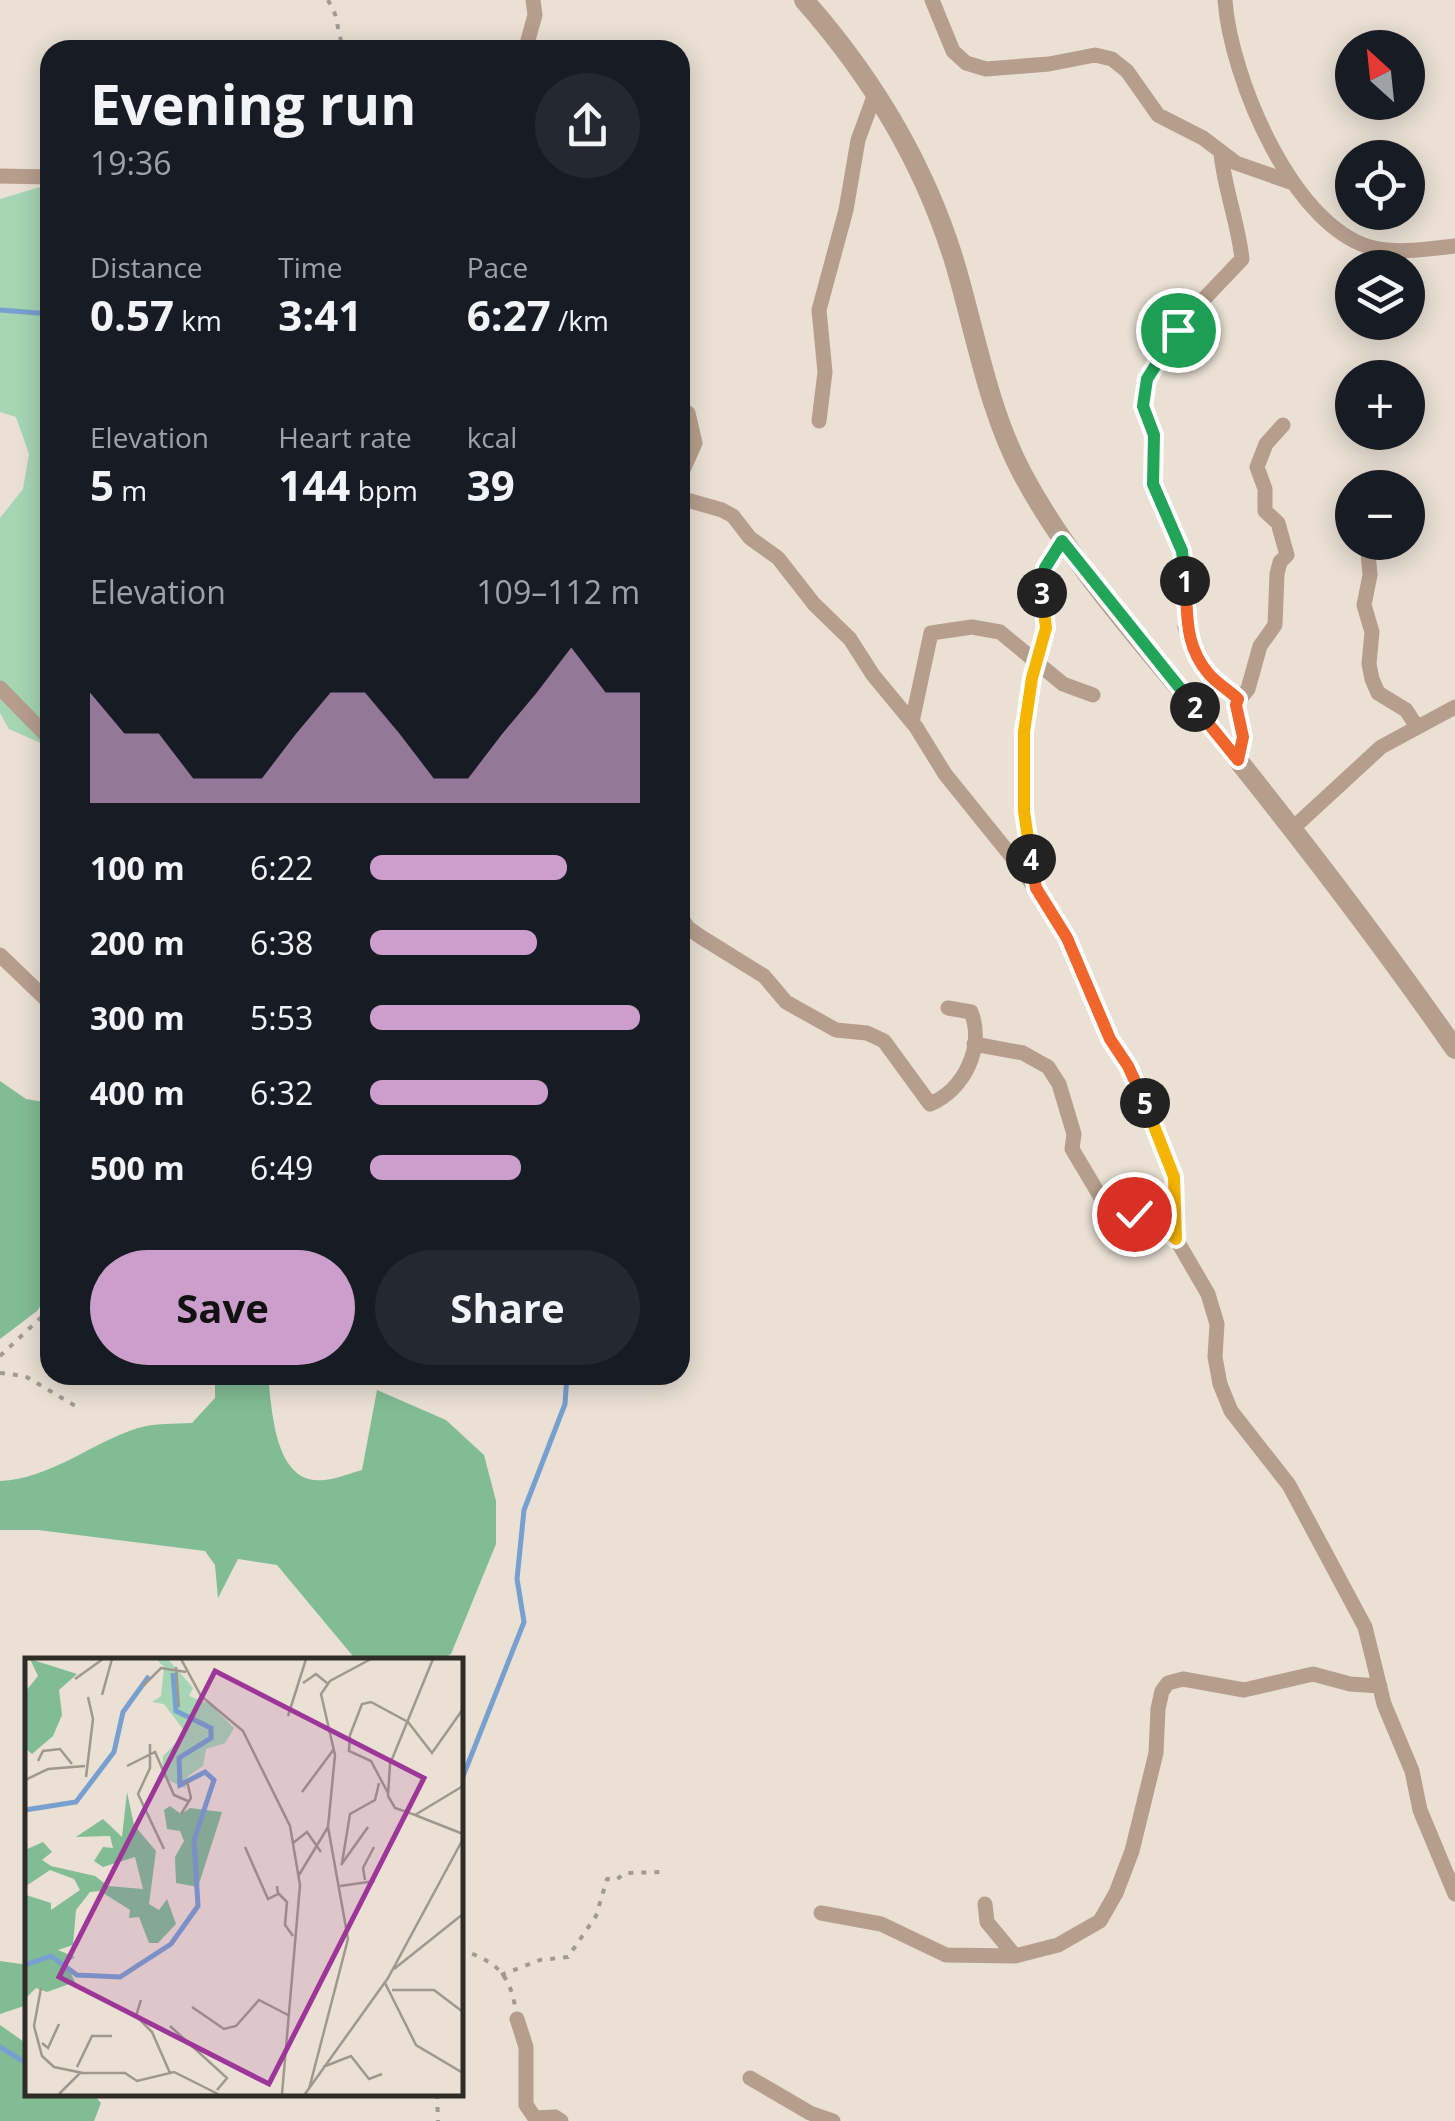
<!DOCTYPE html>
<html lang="en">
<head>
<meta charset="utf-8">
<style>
  body { margin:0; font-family:"Open Sans",sans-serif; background:#242831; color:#f1f3f6; height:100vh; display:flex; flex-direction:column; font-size:38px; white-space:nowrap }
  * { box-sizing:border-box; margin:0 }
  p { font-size:32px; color:#9ea1a6 }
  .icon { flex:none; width:55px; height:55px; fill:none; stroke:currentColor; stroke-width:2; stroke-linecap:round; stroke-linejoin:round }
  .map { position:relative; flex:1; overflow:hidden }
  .sheet { position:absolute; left:40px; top:40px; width:650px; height:1345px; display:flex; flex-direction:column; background:#171b24; border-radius:30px; box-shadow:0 5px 25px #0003 }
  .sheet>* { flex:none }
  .needle { width:65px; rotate:333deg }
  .buttons { position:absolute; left:1335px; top:30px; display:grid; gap:20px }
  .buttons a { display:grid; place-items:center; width:90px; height:90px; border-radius:50%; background:#171b24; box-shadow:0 5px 25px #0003; font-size:50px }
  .pin { position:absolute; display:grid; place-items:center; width:85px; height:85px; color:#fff; margin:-42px; border:5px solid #fff; border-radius:50%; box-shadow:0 2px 10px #0007 }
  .km { position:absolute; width:50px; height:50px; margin:-25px; border-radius:50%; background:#222; color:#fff; font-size:28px; line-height:50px; text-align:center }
  .round { display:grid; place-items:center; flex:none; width:105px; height:105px; border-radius:52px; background:#242831 }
  .headline { display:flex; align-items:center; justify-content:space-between; height:170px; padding:0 50px }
  h1 { font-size:55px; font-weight:700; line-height:75px }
  .figures { display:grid; grid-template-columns:repeat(3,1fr); gap:15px; height:170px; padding:10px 50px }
  .figures div { display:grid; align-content:center }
  .figures b { font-size:42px; font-weight:700 }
  .figures small { font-size:28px; font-weight:400 }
  .figures p { font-size:28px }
  .chart { height:280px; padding:20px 50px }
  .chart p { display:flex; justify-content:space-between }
  .chart svg { width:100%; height:180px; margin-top:10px; fill:#cb9ecc; opacity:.7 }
  .button { display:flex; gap:20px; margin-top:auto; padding:20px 50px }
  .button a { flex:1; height:115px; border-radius:60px; background:#cb9ecc; color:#111; font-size:40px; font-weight:700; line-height:115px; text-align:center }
  .button a+a { background:#242831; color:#f1f3f6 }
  ul { padding:0 50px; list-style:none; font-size:32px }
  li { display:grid; grid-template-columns:160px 120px 1fr; align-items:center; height:75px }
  li i { height:25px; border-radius:12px; background:#cb9ecc }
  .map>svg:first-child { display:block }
  .green { fill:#a5d5b3 }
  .forest { fill:#82bc95 }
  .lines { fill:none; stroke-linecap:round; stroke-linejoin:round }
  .stream { stroke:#779fcf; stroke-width:5 }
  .path { stroke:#a29a91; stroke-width:4; stroke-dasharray:5 8; stroke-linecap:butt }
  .minor { stroke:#b69e8d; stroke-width:15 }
  .tertiary { stroke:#b69e8d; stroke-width:20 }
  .split-1-casing { stroke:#fff; stroke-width:20 }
  .split-2-casing { stroke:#fff; stroke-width:20 }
  .split-3-casing { stroke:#fff; stroke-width:20 }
  .split-4-casing { stroke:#fff; stroke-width:20 }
  .split-5-casing { stroke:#fff; stroke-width:20 }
  .split-6-casing { stroke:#fff; stroke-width:20 }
  .split-1 { stroke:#22a559; stroke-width:12 }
  .split-2 { stroke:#f0652b; stroke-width:12 }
  .split-3 { stroke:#22a559; stroke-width:12 }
  .split-4 { stroke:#f5b400; stroke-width:12 }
  .split-5 { stroke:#f0652b; stroke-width:12 }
  .split-6 { stroke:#f5b400; stroke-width:12 }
  .inset-river { fill:none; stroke:#779fcf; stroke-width:5 }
  .inset-road { fill:none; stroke:#9f988e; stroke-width:2.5 }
  .view { fill:#9d3699; fill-opacity:0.15; stroke:#9d3699; stroke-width:5 }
  .inset-edge { fill:none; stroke:#2f2b26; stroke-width:5 }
</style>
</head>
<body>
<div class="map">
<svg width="1455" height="2121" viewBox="0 0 1455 2121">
  <rect width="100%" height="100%" fill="#eae0d4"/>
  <path class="green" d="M40 187 50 188V747L9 729 0 713V518L23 489 29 454 16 417 0 412V199Z"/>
  <path class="forest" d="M0 1081 26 1099 50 1103V1292L37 1311 0 1339Z
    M210 1375H268C272 1409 274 1486 324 1480 337 1479 350 1473 362 1470L377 1390 446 1420 484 1455 496 1501V1544L451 1654 436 1661H357L277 1565 238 1559 218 1598 215 1565 205 1551 38 1530H0V1481C50 1479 91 1443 138 1428 154 1423 175 1424 192 1423L215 1398V1381Z
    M0 1961 28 1965 27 2005 0 2014Z
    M0 2025 27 2044 28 2094H93L101 2103 94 2121H0Z"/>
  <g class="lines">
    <path class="stream" d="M0 310 50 314
      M50 562V581
      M460 1784 524 1622 517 1579 524 1510 565 1404 567 1375
      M0 2047 28 2064"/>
    <path class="path" d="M328 0 335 14 343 50
      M0 1356 50 1309
      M0 1373 25 1376 77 1407
      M460 1949C492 1961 508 1969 515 2006
      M501 1975 540 1960 568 1957 596 1916 607 1879 616 1880 625 1873 663 1872
      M437 2094 438 2121"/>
    <path class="minor" d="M932 0 953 51 966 63 986 69 1049 64 1095 55 1112 59 1127 71 1158 115 1203 138 1236 163 1293 183
      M1225 0C1230 75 1294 234 1378 249 1403 253 1430 249 1455 246
      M528 40 535 15 533 0
      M1221 154C1225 191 1238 222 1242 259L1182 322 1147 379 1143 405 1155 435 1153 484 1181 551 1190 600 1185 627 1205 670 1238 699
      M0 176 50 177
      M819 421 825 372 819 310 846 210 858 140 876 91
      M680 493 683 470 695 443 688 413
      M680 498 722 510 733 516 750 538 778 558 814 604 850 639 873 675 916 727 945 774 1024 872 1067 938 1110 1039 1128 1066 1165 1150 1174 1177 1176 1239 1208 1294 1217 1324 1215 1357 1220 1384 1231 1411 1289 1485 1365 1627 1384 1704 1412 1771 1420 1810 1455 1894
      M1367 542 1370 575 1364 605 1372 632 1369 664 1372 679 1378 693 1406 710 1417 727
      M0 688 50 739
      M912 722 931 633 972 627 1000 632 1063 684 1093 695
      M1238 760 1243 737 1235 705 1248 689 1260 646 1275 625 1277 574 1280 562 1287 555 1278 523 1265 511V489L1257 467 1266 444 1283 425
      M1292 829 1381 747 1455 707
      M1035 882 1024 811V716L1046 628 1041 586 1045 569 1062 541
      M680 916 688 928 701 937 764 976 786 1002 836 1030 867 1033 884 1041 930 1104C964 1090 985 1047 971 1012L948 1008
      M0 955 50 1003
      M974 1044 1023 1053 1048 1067 1059 1084 1074 1134 1072 1149 1100 1196 1116 1207 1161 1225 1176 1239
      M985 1904 987 1922 1015 1956
      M821 1913 881 1924 946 1955 1015 1956 1058 1945 1100 1921 1116 1893 1132 1851 1156 1753 1158 1709 1162 1691 1168 1683 1183 1679 1244 1690 1313 1674 1350 1684 1380 1686
      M517 2019 526 2047V2105L535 2118 555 2117 561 2121
      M750 2078 810 2113 833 2121"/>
    <path class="tertiary" d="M804 0C873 78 926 166 956 267 976 336 989 412 1023 475 1072 566 1144 644 1208 723 1294 829 1377 937 1455 1049"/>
  </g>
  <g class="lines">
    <g class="split-1-casing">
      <path id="split-1" d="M1178 330 1147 379 1143 406 1154 435 1153 484 1182 551 1185 581"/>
    </g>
    <g class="split-2-casing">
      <path id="split-2" d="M1185 581C1188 615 1184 644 1208 673 1216 683 1229 690 1238 699L1236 705 1243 737 1238 760 1195 707"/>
    </g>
    <g class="split-3-casing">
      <path id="split-3" d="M1042 593 1045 568 1062 541 1195 707"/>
    </g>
    <g class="split-4-casing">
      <path id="split-4" d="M1031 859 1024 811V732L1032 678 1046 628 1042 593"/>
    </g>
    <g class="split-5-casing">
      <path id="split-5" d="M1031 859 1036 888 1067 938 1110 1039 1128 1066 1145 1103"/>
    </g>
    <g class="split-6-casing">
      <path id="split-6" d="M1134 1214 1161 1225 1176 1239 1174 1177 1145 1103"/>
    </g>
    <use href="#split-1" class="split-1"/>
    <use href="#split-2" class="split-2"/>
    <use href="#split-3" class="split-3"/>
    <use href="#split-4" class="split-4"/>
    <use href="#split-5" class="split-5"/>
    <use href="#split-6" class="split-6"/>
  </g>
  <g transform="translate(25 1658)">
    <rect width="438" height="438" fill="#eae0d4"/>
    <path d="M131 1H143L168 30 164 38 185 46 209 70 200 85 181 91 178 108 163 118 160 130 137 119 138 98 161 75 139 46 127 44 136 38 139 9Z" fill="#a5d5b3"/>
    <path d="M5 1 52 16 34 32 37 57 28 78 7 96 0 90V34L13 18ZM102 134 109 167 131 193 124 246 134 252 142 241 151 266 133 285H124L114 259 104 260 105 252 75 233 65 234 51 252 48 287 33 292 50 299 41 305 50 324 22 334 11 330 0 341V192L18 184 27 194 17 202 26 208 70 218 83 228 118 231 110 199 78 209 69 203 78 189 88 190 85 178 51 179 78 161 97 179ZM25 212 49 221 55 232 26 252V245L1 237V228ZM145 148 156 156 165 150 197 154 173 229 151 225 150 199 159 183 155 173 142 171 139 152Z" fill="#82bc95" fill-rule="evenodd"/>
    <path class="inset-river" d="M0 152 51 144 89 94 98 54 124 18M0 307 26 298 52 317 95 319 146 286 173 248 169 182 189 122 180 114 155 127 154 100 186 80V70L151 53 148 15"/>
    <path class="inset-road" d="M156 1 176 38 218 73 265 168 275 227 257 436M408 1 365 106 363 138 370 150 390 157 438 128M151 9 154 49M50 21 78 1M278 25 291 16 302 25M118 28 136 10 161 14M77 37 87 1M263 58 281 1M325 76 324 93 346 103 363 135M325 77 337 46 346 44 383 64 407 95 438 51M125 86V110L113 136 139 191M13 103 18 93 35 91 47 106M102 108 130 94 149 137 165 144M61 119 68 61 63 39M0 129V122L23 111 60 108M277 134 309 91M156 156 166 140 162 123M390 157 438 176M268 185 282 174 296 194M220 189 243 241 253 236 252 228M317 205 325 156 350 142 354 125M316 207 343 169M274 217 303 169M340 222 338 210 349 189M315 228 350 223M253 235 262 244 260 267 268 278M369 311 438 256M360 325 391 387 438 415M16 330 9 368 17 398 29 409 58 415M367 332H409L438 354M116 342 111 358 127 374 145 415M167 349 199 371 211 368 234 342 263 357M145 368 202 420 192 432M17 385 23 390 34 366M52 409 67 378H87M298 409 326 398 344 421 357 416M284 431 323 281 303 169 310 97 296 36 305 23 346 1M34 436 55 415H100L112 423 149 414 193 436M280 436 363 320 438 181"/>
    <path class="view" d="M190 13 399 120 244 426 34 319Z"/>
    <rect width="438" height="438" class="inset-edge"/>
  </g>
</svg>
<div class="buttons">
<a><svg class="needle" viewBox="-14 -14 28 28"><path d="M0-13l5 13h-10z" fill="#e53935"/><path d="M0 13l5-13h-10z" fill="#9ea1a6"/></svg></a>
<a><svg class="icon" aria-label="locate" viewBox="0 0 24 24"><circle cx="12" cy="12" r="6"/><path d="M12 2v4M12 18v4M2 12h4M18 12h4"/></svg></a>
<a><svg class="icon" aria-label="layers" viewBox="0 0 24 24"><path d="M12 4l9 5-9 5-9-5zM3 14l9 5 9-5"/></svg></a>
<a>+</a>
<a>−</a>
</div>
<div class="pin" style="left:1178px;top:330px;background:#1e9e55"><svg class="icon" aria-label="arrive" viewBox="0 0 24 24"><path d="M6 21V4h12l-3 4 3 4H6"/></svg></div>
<div class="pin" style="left:1134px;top:1214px;background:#d93025"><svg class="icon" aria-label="check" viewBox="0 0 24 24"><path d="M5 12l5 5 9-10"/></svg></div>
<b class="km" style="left:1185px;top:581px">1</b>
<b class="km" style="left:1195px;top:707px">2</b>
<b class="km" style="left:1042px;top:593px">3</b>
<b class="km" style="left:1031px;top:859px">4</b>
<b class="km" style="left:1145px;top:1103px">5</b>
<section class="sheet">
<div class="headline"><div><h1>Evening run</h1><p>19:36</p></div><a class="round"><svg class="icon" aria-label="share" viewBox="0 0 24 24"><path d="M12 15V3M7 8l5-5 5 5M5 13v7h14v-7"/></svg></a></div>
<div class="figures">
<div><p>Distance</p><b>0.57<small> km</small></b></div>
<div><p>Time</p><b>3:41</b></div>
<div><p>Pace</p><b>6:27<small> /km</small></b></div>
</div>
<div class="figures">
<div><p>Elevation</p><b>5<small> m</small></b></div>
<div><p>Heart rate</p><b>144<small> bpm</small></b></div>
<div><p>kcal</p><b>39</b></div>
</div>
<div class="chart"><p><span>Elevation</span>109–112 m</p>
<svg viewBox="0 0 160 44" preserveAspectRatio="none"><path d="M0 44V17L10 27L20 27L30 38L40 38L50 38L60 27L70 17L80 17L90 27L100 38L110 38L120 27L130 17L140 6L150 17L160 17V44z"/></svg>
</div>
<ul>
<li><b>100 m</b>6:22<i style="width:73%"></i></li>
<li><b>200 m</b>6:38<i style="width:62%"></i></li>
<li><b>300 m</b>5:53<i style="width:100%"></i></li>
<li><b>400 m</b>6:32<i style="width:66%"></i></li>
<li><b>500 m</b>6:49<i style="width:56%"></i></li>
</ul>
<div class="button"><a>Save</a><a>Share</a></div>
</section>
</div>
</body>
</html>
